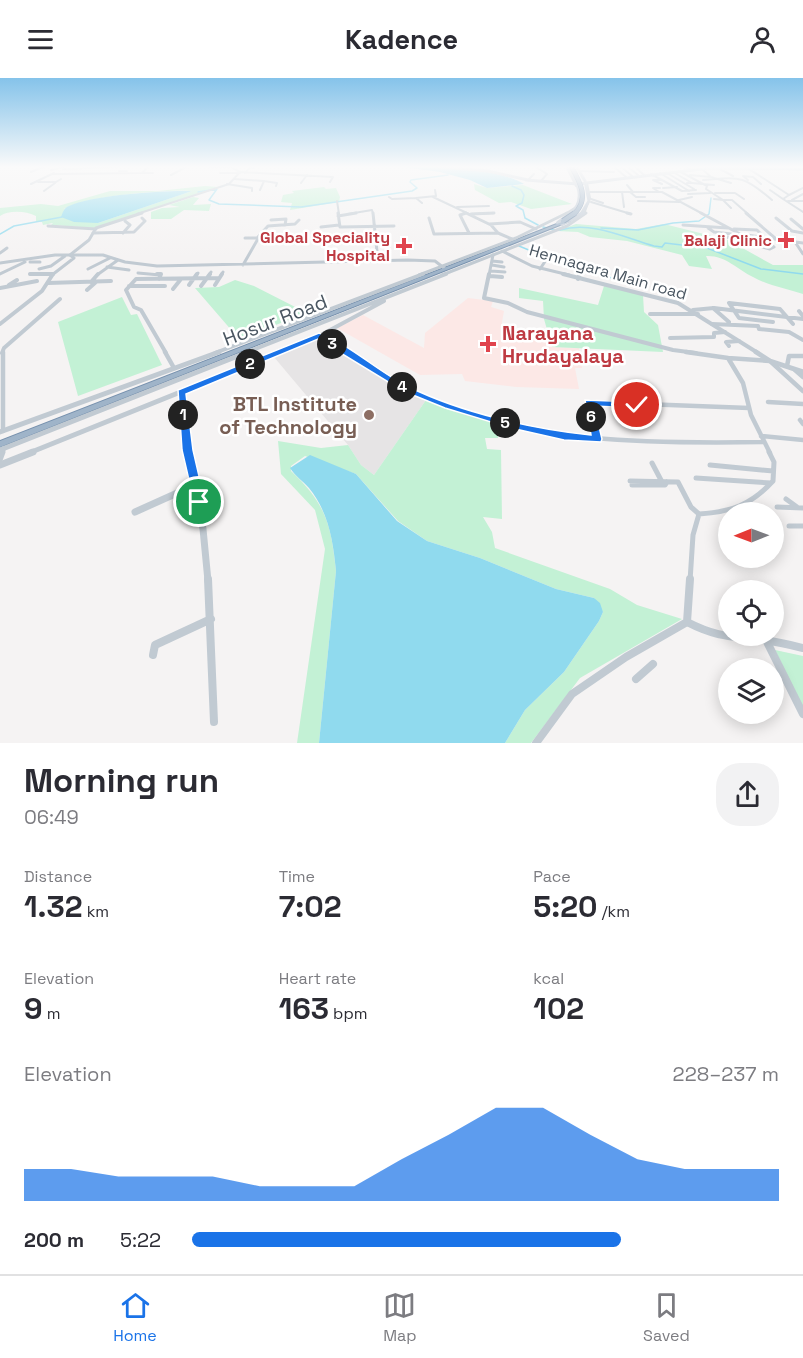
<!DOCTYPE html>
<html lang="en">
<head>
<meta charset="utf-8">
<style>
  body { margin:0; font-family:"Space Grotesk",sans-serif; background:#f2f2f3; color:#2b2b33; height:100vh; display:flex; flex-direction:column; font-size:22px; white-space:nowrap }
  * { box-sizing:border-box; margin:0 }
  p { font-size:20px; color:#7c7c81 }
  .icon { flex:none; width:33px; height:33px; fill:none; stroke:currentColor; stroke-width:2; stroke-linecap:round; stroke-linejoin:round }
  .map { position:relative; height:665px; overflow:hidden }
  .sheet { display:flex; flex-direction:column; background:#fff; flex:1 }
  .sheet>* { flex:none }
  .needle { width:39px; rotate:269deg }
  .controls { position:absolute; left:718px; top:424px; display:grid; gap:12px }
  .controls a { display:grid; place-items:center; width:66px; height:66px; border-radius:50%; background:#fff; box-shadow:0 3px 15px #0003; font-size:30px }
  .pin { position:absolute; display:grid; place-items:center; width:51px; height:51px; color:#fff; margin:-26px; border:3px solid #fff; border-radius:50%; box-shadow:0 2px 6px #0007 }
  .km { position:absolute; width:30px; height:30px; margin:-15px; border-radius:50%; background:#222; color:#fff; font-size:16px; line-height:30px; text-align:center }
  .round { display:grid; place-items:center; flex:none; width:63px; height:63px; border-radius:24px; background:#f2f2f3 }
  .summary { display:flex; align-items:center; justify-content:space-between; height:102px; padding:0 24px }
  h1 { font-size:33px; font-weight:600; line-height:45px }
  .stats { display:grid; grid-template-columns:repeat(3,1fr); gap:9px; height:102px; padding:6px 24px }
  .stats div { display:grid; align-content:center }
  .stats b { font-size:30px; font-weight:600 }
  .stats small { font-size:16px; font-weight:400 }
  .stats p { font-size:16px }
  .chart { height:168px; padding:12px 24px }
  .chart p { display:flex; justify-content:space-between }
  .chart svg { width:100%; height:108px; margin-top:6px; fill:#1a73e8; opacity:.7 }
  ul { padding:0 24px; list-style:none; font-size:20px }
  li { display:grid; grid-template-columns:96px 72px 1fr; align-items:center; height:45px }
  li i { height:15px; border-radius:8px; background:#1a73e8 }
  header { display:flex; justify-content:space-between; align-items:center; height:78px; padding:0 24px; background:#fff; font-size:27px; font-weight:600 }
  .tab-bar { display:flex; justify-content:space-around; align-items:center; height:84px; border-top:2px solid #e1e1e2; background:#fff; font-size:16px; color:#7c7c81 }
  .tab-bar a { display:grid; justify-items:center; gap:3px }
  .tab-bar .selected { color:#1a73e8 }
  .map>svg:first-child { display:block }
  .education { fill:#e6e4e5 }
  .medical { fill:#fce8e6 }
  .green { fill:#c3f1d5; fill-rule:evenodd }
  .water { fill:#90daee }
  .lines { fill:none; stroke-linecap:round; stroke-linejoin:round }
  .stream { stroke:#90daee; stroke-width:1.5 }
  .trunk-casing { stroke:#7690ad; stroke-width:2 }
  .minor-far5 { stroke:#c1cad2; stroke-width:2 }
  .minor-far4 { stroke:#c1cad2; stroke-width:3 }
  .minor-far3 { stroke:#c1cad2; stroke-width:4 }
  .minor-far2 { stroke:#c1cad2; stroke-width:4.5 }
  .minor-far1 { stroke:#c1cad2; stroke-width:5 }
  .minor { stroke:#c1cad2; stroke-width:8 }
  .tertiary-far5 { stroke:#c1cad2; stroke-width:2 }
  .tertiary-far4 { stroke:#c1cad2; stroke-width:3 }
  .tertiary-far3 { stroke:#c1cad2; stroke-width:4 }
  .tertiary-far2 { stroke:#c1cad2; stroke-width:5 }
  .tertiary-far1 { stroke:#c1cad2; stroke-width:7 }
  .tertiary { stroke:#c1cad2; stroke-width:8 }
  .secondary-far1 { stroke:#c1cbd6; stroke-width:3 }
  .secondary { stroke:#c1cbd6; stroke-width:4 }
  .trunk { fill:#9fb4c9; fill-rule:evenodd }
  .trunk-bridge-far1-casing { stroke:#7690ad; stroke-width:5; stroke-linecap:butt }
  .trunk-bridge-casing { stroke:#7690ad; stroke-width:6; stroke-linecap:butt }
  .trunk-bridge-far1 { stroke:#9fb4c9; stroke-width:4 }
  .trunk-bridge { stroke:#9fb4c9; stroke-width:4.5 }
  .route { fill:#1a73e8; stroke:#fff; stroke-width:1.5 }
  .health-dot { fill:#e0444e; stroke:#fff; stroke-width:2 }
  .education-dot { fill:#8d6e63; stroke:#fff; stroke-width:2 }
  .labels { text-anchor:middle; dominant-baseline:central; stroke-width:5; stroke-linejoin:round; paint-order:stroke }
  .far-health-label { font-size:16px; font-weight:bold; fill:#be3a42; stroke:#fff; text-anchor:end }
  .far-street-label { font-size:16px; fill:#4a5661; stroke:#fff }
  .street-label { font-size:20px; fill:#4a5661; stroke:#fff }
  .health-label { font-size:20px; font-weight:bold; fill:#be3a42; stroke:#fff; text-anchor:start }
  .education-label { font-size:20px; font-weight:bold; fill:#785e54; stroke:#fff; text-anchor:end }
</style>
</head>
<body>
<header><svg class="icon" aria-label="menu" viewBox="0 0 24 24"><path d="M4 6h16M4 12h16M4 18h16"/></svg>Kadence<svg class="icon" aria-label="person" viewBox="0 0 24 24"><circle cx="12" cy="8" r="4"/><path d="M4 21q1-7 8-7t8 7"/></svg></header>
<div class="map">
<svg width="803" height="665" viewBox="0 0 803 665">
  <rect width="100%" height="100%" fill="#f5f3f3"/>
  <path class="education" d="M321 260 410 316 426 322 374 397 361 387 348 367 274 279Z"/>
  <path class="medical" d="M468 220 493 223 491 229 504 233 501 250 512 251 513 254 550 263 552 269 579 270 582 290H575L579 311 516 309 465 303 462 296 420 297 337 250 363 237 424 270 425 255Z"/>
  <path class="green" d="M474 106 487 110 523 107 572 126 531 131 511 124 499 125 475 112Z
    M205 108 218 109 95 150 51 147 53 145 43 147 42 144 36 143V138C26 133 9 132 0 138V130L41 126 58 128 110 113H158ZM192 113 98 145 64 131C83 118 168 111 192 113Z
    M324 109 326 111 336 110 340 119 339 124 290 132 292 125 281 124 283 117 294 115 292 113Z
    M193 119 199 120 193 127 211 126 209 133 184 132 171 141H151V134L162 130 180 129 169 127Z
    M576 146 636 151 664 146 728 162 773 187H803V216C787 211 767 207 753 199 737 191 725 177 706 178L712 191 689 188 682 177 627 163 590 159 578 154 557 153Z
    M235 202 254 208 307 235 239 261 195 210 219 209Z
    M604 208 643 217 644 234 658 247 663 274 552 269 544 241 543 223 519 220V210L598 227Z
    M122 219 131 237 137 236 162 287 78 318 58 244Z
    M426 322 498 344V360H485L487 371 501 372 502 441 483 439 492 454 495 470 610 511 637 527 682 541 580 600 531 665H505L525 632 564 594 599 543 603 534 594 520 556 511 480 480 427 463 398 443 356 396 305 378 291 388V393C326 426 331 446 336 493L319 665H297L325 471 315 432 281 396 278 363 321 370 348 367 361 387 374 397Z
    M775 572 803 578V629Z"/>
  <path class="water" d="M396 88C429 88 496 89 524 106L487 110 470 102 440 94Z
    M192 113 98 145 74 144 61 139C63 134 64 130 69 128 91 117 164 112 192 113Z
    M310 377 356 396 397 443 427 463 480 480 556 511 594 520 600 525 603 534 599 543 564 594 525 632 505 665H319L336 493C333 463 329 435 309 410 303 403 295 398 290 390Z"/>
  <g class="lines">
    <path class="stream" d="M469 88 470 93
      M512 108 521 112 524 117 522 125 516 128 523 132 525 140 538 147
      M198 114 217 111 209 122 219 126 301 129 412 113 417 110 410 104 411 102 448 97
      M543 149 555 152
      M601 150 638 152 673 145 699 143 709 136 711 120
      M560 152C592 143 623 159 654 168L662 169 665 165 707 170 761 191 803 196
      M0 156 14 148 62 139
      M519 168 568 188 616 201"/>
    <g class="trunk-casing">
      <path id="trunk" d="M567 142 570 143 0 369V363Z"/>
    </g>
    <path class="minor-far5" d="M149 88 142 95H153
      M613 88 626 99
      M620 88 632 98
      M627 88 638 97
      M634 88 644 97
      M684 88 691 92
      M209 89H231
      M536 89 547 96 541 103
      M746 89 789 117 783 121 803 134
      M718 90 733 98
      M63 91 137 88
      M702 91 711 99 731 105
      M51 92 64 89
      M119 93H127
      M581 93 614 94
      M679 93 707 108 706 111 723 122H732L748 136
      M31 94 45 88
      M240 94 333 99 330 104
      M673 94 692 105H687
      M220 95H240
      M245 95 249 90H254
      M660 95 689 113
      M667 95 694 111
      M53 96 142 95
      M651 96 682 113 696 112
      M171 97 188 88
      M690 97 711 99
      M234 101 264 103 260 112
      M528 102 534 96
      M660 102H653L662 106
      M703 102C741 99 743 97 772 122
      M748 102 743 98 753 99 761 106
      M264 103 277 105 276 108
      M38 104H56L61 101
      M301 105 307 97
      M692 105 714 107
      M31 106 54 95
      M227 106 252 110V113
      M627 107 633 114
      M663 110 677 109
      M770 112 783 121
      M44 113 55 105
      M590 114H662L703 136
      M622 114 624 129
      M630 114 636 119H645
      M659 114 653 110H660
      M715 115H735L744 121
      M688 116 710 115
      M789 117 803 110
      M389 119 392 121 416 120
      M433 119 469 136
      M591 121 603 125
      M714 121 723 122 731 130
      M679 122 692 119
      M792 122 803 116
      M337 123 339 136
      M638 123 680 124
      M788 123H803
      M591 124 631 136
      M422 125 416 120 436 118 435 112
      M457 129 489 128
      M348 136 372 132 373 136
      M462 136 466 135
      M471 136 494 135"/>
    <path class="minor-far4" d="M338 135 340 149 394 148
      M373 135 378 183
      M466 135 491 147 498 155 512 161
      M466 135 460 137 469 155
      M627 135 631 136
      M701 135 740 156 803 165
      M746 135 776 161
      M471 136 494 135
      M338 138 356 135
      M429 140 434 156 498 155
      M776 140 792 153 803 155
      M791 141 803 151
      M271 142 286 141 285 147
      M489 146 520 144 536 151
      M683 147 728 150
      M48 148 96 151
      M321 149 339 147
      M708 150 714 154 731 156
      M734 151 757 152 761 156
      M93 155 134 154 145 143 142 140
      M123 155 130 147 125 143
      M740 156 737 163 770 171 774 169 771 167
      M723 158 737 162
      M258 159 268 148 295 146 299 142
      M245 160H258
      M795 164 803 176
      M0 175 7 170
      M492 183 502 184
      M30 184H40
      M0 185 55 177H103L125 184 157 188 408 182 435 183 444 190
      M243 187 259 159
      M492 187 504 189
      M107 189 129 192
      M39 191 51 188 65 178
      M88 191 110 180
      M540 191 546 182
      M491 193 505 194
      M138 195 160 197
      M0 196 25 184
      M30 196H53
      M97 197 118 182
      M196 197 198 195
      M209 197 211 194
      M221 197 223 194
      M489 197 493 177
      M579 197 581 193"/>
    <path class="minor-far3" d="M30 196H53
      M157 196H161L159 201
      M489 196 484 220 508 225 527 234 673 272 696 275
      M490 198 502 199
      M578 201 580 196
      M91 204 98 196
      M48 205 111 203
      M9 207 17 202
      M189 207 197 196
      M215 207 222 196
      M129 208H165
      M201 208 210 196
      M0 210 37 203
      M173 211 181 201
      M87 212 96 204
      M713 230 729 244
      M693 232 714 230 803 241
      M799 233 803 238
      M650 236H698
      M773 244 739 240 729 225 780 231 793 246
      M712 246 758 248 759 251 789 254 803 262
      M319 258 346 275
      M670 260 714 259V255L725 254
      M729 268 726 264 739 263
      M2 275 4 270 60 221
      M166 275 141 232 134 229 126 212 136 201 219 200"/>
    <path class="minor-far2" d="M3 274V353
      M165 274 174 290
      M344 274C369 290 395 308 423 319 530 365 650 366 764 364
      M686 274 728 280
      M787 288 789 278H803
      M795 292 803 299
      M768 324 803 326
      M800 342 803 346
      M761 358 803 362
      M597 361 587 326 590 324 749 330
      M2 375 4 370
      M770 375 751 337 743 305 728 280 770 283 803 313"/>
    <path class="minor-far1" d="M0 382 3 374
      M652 385 662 404
      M710 387 773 393
      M696 400 771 405
      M630 403 678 404 691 429 699 436
      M632 407H665L667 404
      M786 421 797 429
      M777 429 803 430
      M789 448H803
      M690 503 693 457 699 436C731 434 751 427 773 403L774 384 769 374"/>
    <path class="minor" d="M690 501 687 544C718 560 732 558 765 562 778 564 791 567 803 570
      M766 562 803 636
      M636 601 653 586
      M536 665 572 616 626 579 687 544"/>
    <path class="tertiary-far5" d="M566 88 576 108
      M137 136 229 106 240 94 229 88
      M565 136 576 129
      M584 136 590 120 587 105"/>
    <path class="tertiary-far4" d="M502 173 532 188 569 197
      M52 197 74 180 70 177 89 162 96 150 142 135
      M419 197 516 160 567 135
      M442 197 567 148 586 135"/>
    <path class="tertiary-far3" d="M563 196 678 225 758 275
      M0 246 42 213 53 196
      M215 275 423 196
      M245 275 446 196
      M276 275 319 258 384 223"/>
    <path class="tertiary-far2" d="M756 274 770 283 803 294
      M181 314 189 375
      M0 354 219 274
      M0 372 248 274
      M29 375 280 274"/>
    <path class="tertiary-far1" d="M189 374 203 451 208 503
      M0 387 33 374
      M135 434 195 407"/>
    <path class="tertiary" d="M208 501 214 644
      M153 577 155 567 211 541"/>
    <path class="secondary-far1" d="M434 88 488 93 528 102
      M568 88C577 104 587 122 570 136
      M576 88 585 103 589 123 581 136
      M526 102 578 106 710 90 803 91"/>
    <path class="secondary" d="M558 145 572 135
      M562 146 583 135"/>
    <use href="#trunk" class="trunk"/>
    <g class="trunk-bridge-far1-casing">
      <path id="trunk-bridge-far1" d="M571 88C580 104 590 121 574 136"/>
    </g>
    <g class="trunk-bridge-casing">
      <path id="trunk-bridge" d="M563 143 575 135"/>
    </g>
    <use href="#trunk-bridge-far1" class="trunk-bridge-far1"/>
    <use href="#trunk-bridge" class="trunk-bridge"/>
  </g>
  <linearGradient id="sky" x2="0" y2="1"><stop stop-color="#85c3ea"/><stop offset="0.49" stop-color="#fafafa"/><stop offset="1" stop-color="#fafafa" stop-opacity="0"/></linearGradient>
  <rect width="803" height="181" fill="url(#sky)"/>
  <path class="route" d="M319 255C351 267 378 294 409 309 462 335 533 351 591 357L585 322 637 324 642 327 637 330 594 328 602 361 601 364 564 362 511 350 445 330 403 313 318 261 186 316 193 372 205 424 199 429 195 428 182 372 178 312Z"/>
  <g class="health-dot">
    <path d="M783 153h6v6h6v6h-6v6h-6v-6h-6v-6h6z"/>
    <path d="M401 159h6v6h6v6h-6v6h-6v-6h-6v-6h6z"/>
    <path d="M485 257h6v6h6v6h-6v6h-6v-6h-6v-6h6z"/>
  </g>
  <circle class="education-dot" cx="369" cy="337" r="6"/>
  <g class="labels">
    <g class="far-health-label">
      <text x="390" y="159">Global Speciality<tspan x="390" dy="18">Hospital</tspan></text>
      <text x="772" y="162">Balaji Clinic</text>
    </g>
    <g class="far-street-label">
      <text transform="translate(608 194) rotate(16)">Hennagara Main road</text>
    </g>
    <g class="street-label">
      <text transform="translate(275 242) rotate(-21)">Hosur Road</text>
    </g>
    <g class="health-label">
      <text x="502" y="255">Narayana<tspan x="502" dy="23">Hrudayalaya</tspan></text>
    </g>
    <g class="education-label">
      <text x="357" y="326">BTL Institute<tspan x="357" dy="23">of Technology</tspan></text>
    </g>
  </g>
</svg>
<div class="controls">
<a><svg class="needle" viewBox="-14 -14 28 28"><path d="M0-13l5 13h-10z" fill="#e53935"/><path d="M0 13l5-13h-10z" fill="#7c7c81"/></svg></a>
<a><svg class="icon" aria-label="locate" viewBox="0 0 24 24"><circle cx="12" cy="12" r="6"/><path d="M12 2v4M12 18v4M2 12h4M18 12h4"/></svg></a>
<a><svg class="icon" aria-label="layers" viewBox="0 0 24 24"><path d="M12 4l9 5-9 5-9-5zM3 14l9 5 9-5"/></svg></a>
</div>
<div class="pin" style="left:199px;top:424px;background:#1e9e55"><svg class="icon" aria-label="arrive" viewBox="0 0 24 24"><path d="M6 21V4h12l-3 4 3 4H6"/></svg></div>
<div class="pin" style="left:637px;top:327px;background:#d93025"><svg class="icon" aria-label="check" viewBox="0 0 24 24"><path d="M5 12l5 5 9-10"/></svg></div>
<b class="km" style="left:183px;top:337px">1</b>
<b class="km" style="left:250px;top:286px">2</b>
<b class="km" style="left:332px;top:266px">3</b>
<b class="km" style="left:402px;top:309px">4</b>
<b class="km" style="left:505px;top:345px">5</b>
<b class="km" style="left:591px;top:339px">6</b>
</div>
<section class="sheet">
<div class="summary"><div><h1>Morning run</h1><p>06:49</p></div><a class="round"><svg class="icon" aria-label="share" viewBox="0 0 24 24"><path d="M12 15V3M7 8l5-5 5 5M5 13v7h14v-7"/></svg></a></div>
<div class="stats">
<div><p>Distance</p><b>1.32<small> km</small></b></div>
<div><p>Time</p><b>7:02</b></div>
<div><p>Pace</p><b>5:20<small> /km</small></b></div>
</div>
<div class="stats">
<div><p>Elevation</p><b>9<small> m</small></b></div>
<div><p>Heart rate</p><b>163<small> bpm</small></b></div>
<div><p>kcal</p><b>102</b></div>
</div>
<div class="chart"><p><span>Elevation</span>228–237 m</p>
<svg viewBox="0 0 160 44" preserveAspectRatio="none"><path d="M0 44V31L10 31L20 34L30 34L40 34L50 38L60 38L70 38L80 27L90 17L100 6L110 6L120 17L130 27L140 31L150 31L160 31V44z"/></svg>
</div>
<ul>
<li><b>200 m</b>5:22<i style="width:73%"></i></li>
</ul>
</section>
<nav class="tab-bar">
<a class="selected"><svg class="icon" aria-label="home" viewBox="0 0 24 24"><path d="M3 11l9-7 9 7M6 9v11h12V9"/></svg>Home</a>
<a><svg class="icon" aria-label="map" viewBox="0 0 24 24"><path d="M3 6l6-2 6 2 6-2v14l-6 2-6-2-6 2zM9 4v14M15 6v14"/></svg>Map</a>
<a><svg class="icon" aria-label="saved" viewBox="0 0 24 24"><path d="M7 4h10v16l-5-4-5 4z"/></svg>Saved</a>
</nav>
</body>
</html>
